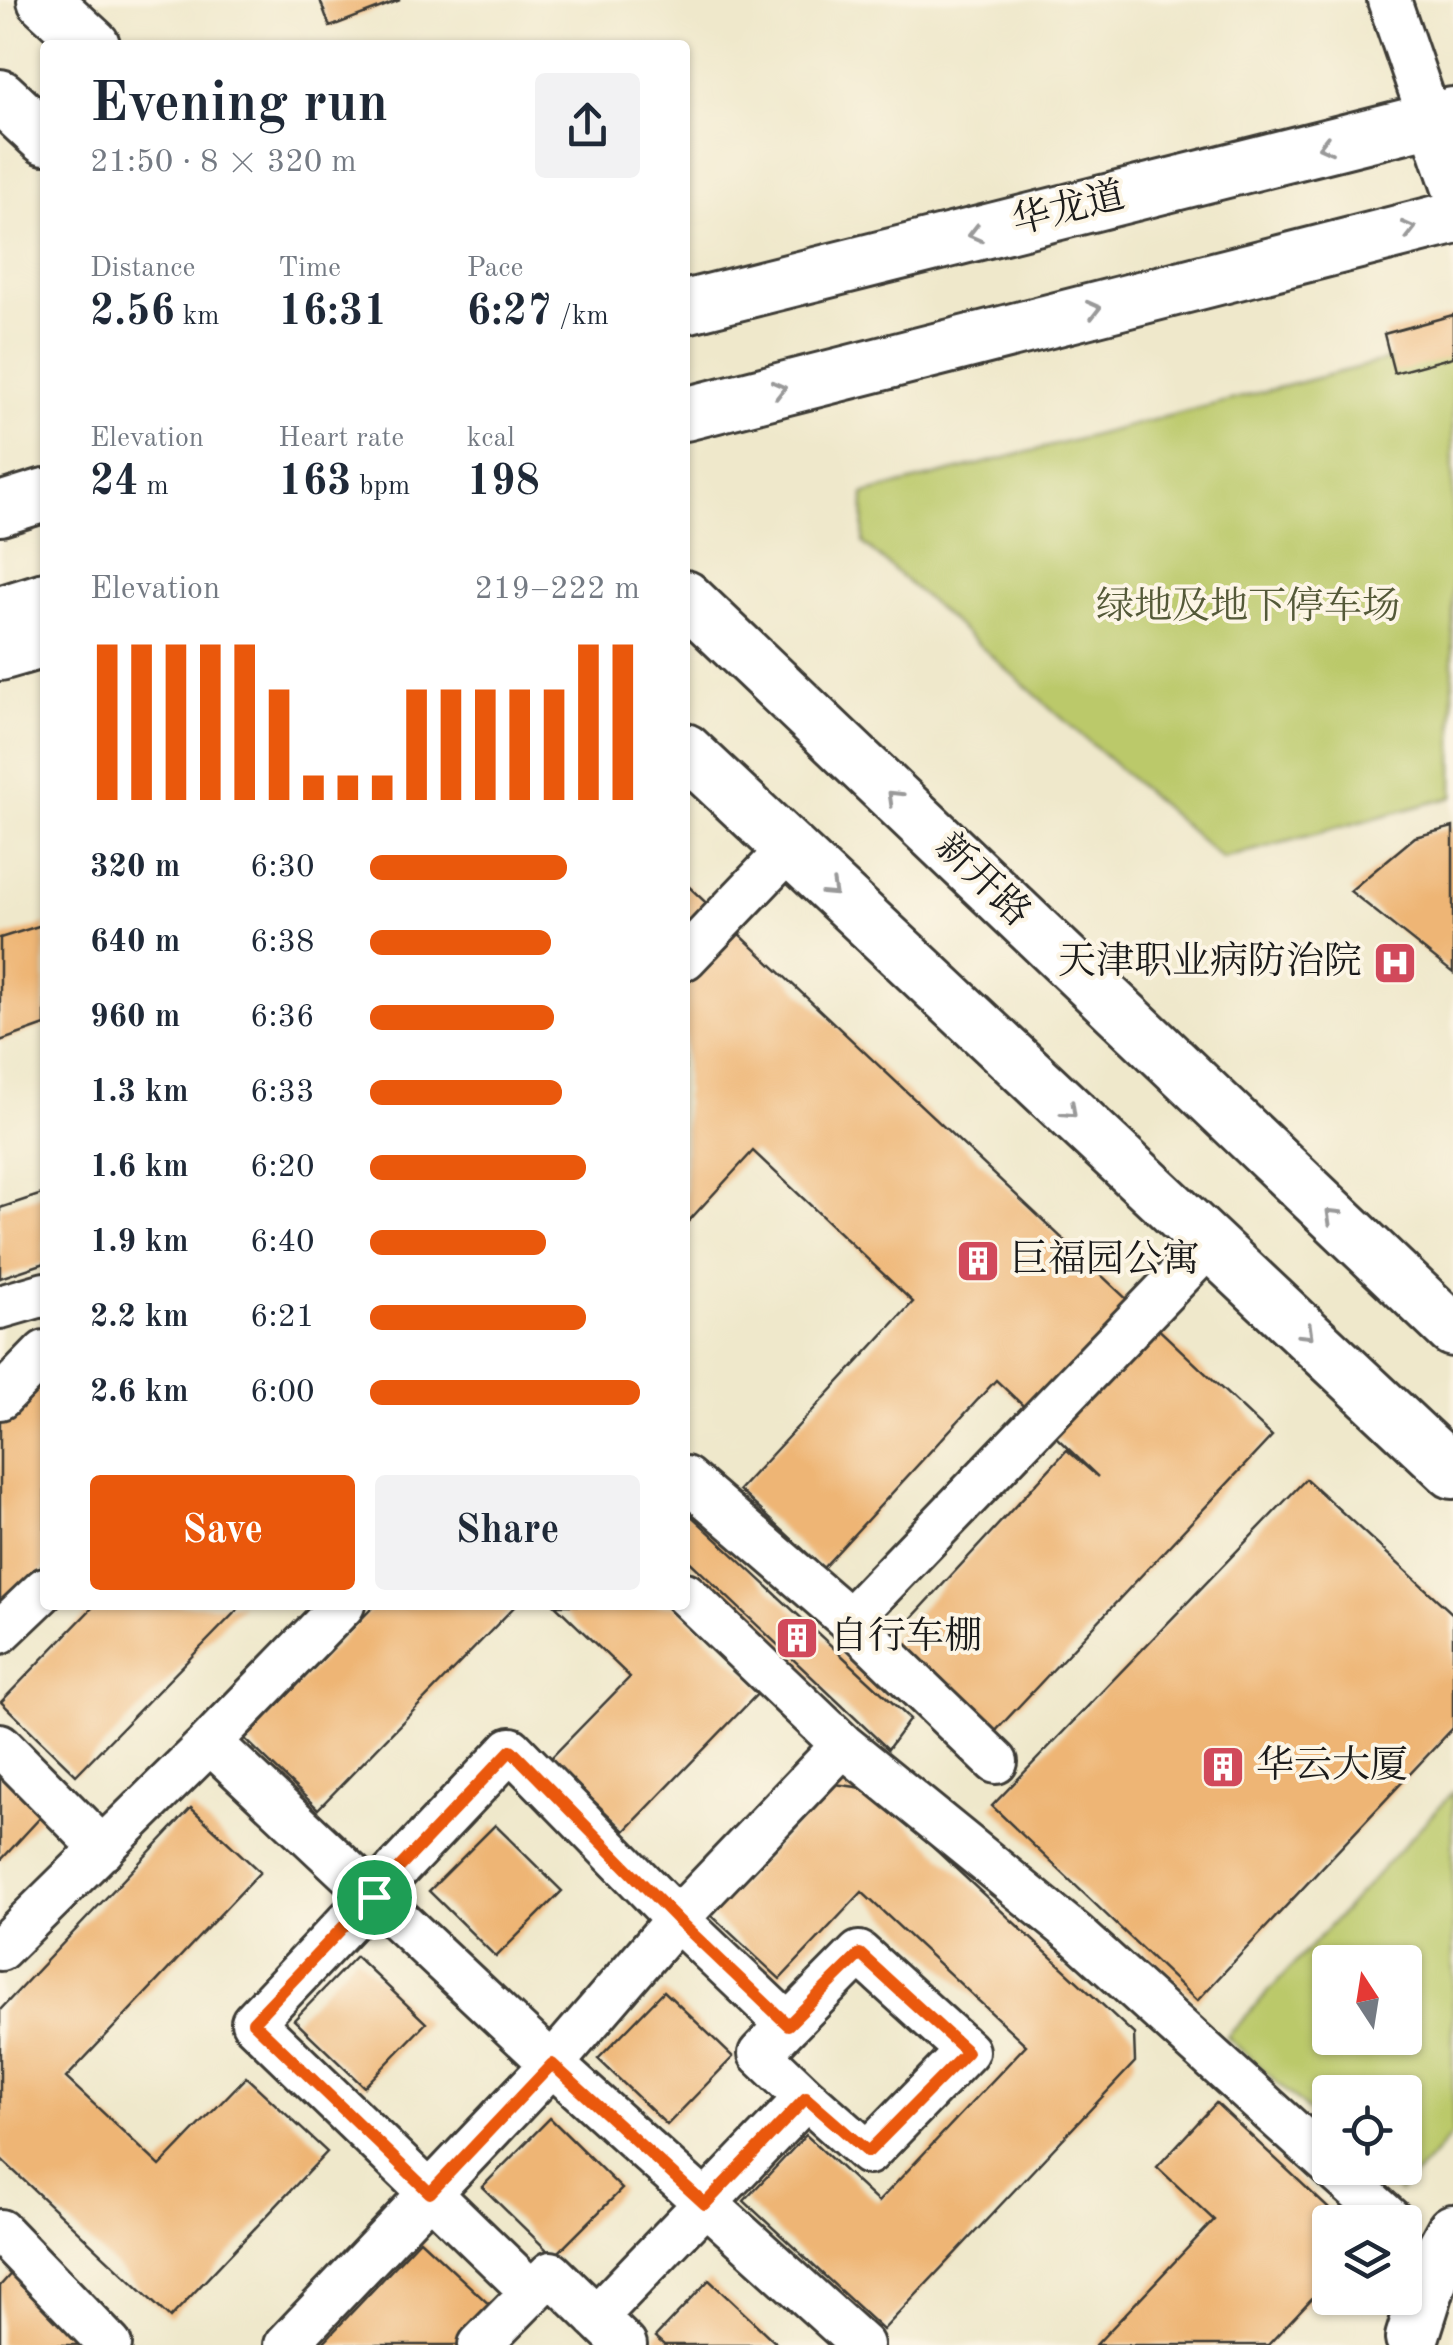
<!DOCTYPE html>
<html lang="en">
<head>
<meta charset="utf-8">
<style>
  body { margin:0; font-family:"Old Standard TT","Noto Serif SC",serif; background:#f2f2f3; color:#1f2937; height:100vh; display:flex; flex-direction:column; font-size:38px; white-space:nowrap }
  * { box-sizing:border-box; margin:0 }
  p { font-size:32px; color:#747a83 }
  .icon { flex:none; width:55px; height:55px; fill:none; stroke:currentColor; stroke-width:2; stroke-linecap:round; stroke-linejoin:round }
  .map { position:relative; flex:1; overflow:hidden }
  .panel { position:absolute; left:40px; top:40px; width:650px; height:1570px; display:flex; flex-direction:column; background:#fff; border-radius:10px; box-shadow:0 2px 8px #0004 }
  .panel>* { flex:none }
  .needle { width:65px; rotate:348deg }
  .controls { position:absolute; left:1312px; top:1945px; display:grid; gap:20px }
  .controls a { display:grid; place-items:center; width:110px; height:110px; border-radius:10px; background:#fff; box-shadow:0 2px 8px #0004; font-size:50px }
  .pin { position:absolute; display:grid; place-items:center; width:85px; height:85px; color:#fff; margin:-42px; border:5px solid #fff; border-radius:50%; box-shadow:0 2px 10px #0007 }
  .round { display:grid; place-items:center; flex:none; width:105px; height:105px; border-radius:10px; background:#f2f2f3 }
  .summary { display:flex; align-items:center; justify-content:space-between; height:170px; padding:0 50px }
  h1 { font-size:55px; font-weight:700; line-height:75px }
  .metrics { display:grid; grid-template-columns:repeat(3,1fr); gap:15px; height:170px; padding:10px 50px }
  .metrics div { display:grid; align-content:center }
  .metrics b { font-size:42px; font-weight:700 }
  .metrics small { font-size:28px; font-weight:400 }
  .metrics p { font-size:28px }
  .chart { height:280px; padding:20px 50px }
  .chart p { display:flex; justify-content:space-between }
  .chart svg { width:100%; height:180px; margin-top:10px; stroke:#ea580c; stroke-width:6 }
  .button { display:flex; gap:20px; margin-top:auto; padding:20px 50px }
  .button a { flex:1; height:115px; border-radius:10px; background:#ea580c; color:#fff; font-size:40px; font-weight:700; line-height:115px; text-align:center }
  .button a+a { background:#f2f2f3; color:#1f2937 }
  ul { padding:0 50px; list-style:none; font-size:32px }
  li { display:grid; grid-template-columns:160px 120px 1fr; align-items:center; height:75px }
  li i { height:25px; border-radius:12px; background:#ea580c }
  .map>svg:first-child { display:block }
  .green { fill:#bbc96b; stroke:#6c7244; stroke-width:2.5; fill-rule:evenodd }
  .building { fill:#eeb575 }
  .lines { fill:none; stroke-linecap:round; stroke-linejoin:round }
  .minor-casing { stroke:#3c3b36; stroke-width:48 }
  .major-casing { stroke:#3c3b36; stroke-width:58 }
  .minor { stroke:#fff; stroke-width:42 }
  .major { stroke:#fff; stroke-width:52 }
  .oneway { stroke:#999 }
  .route-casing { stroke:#fff; stroke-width:20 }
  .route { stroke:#ea580c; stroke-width:12 }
  .labels { text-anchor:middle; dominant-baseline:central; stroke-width:8; stroke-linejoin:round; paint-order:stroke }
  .street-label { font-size:38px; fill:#1c1c1c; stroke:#fcf5e5 }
  .park-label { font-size:38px; fill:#545938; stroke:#fcf5e5 }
  .poi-label { font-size:38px; fill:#1c1c1c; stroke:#fcf5e5; text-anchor:start }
</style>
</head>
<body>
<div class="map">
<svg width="1453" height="2345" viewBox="0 0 1453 2345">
  <rect width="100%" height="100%" fill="#fcf5e5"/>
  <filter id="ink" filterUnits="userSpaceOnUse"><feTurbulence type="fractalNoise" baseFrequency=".01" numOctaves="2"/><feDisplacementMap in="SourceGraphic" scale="20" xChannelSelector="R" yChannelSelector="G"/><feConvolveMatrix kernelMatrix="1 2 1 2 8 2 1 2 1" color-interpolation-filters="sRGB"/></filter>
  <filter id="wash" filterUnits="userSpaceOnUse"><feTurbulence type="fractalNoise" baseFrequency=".0048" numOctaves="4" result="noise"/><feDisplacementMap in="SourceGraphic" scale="40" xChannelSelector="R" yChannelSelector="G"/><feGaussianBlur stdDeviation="2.25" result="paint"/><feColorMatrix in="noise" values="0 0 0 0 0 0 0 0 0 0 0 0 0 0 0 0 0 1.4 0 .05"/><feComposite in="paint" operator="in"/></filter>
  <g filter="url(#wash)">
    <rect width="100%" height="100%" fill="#efe8cb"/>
    <path class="green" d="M1453 343V797L1222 859 863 543 864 494Z
      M1453 1792V2134L1399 2193 1371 2168H1405V2092H1330V2131L1227 2037ZM1330 1962H1405V2038H1330Z"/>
    <g id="blocks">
      <path class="building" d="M320 0H400L330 27Z
        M1453 315V357L1394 373 1384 334Z
        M1453 827V973L1350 891 1415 837Z
        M685 883 1272 1436 990 1737 888 1644 1067 1450 1098 1477 996 1380 823 1568 739 1490 913 1302 753 1151 685 1225Z
        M45 924V1025L0 1041V938Z
        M45 1193V1263L0 1278V1208Z
        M45 1364V1568L0 1616V1412Z
        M1306 1479 1453 1614V1728L1197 2001 992 1806Z
        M685 1510 910 1719 888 1749 685 1557Z
        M95 1605H242L76 1775 1 1702Z
        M375 1605H516L318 1809 245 1739Z
        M555 1605H674L762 1689 625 1831 550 1759 630 1677Z
        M0 1759 51 1806 0 1861Z
        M835 1784 870 1789 1134 2034 1135 2062 883 2330 744 2201 806 2135 878 2202 1026 2045 862 1892 780 1979 711 1915Z
        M191 1808 260 1872 66 2078 160 2166 246 2077 327 2152 170 2318 0 2158V2010Z
        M495 1825 562 1891 496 1957 429 1891Z
        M356 1956 426 2023 364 2087 294 2020Z
        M664 1991 733 2057 667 2125 598 2059Z
        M1216 2103 1343 2222H1330V2279L1268 2345H1096L1214 2220 1157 2167Z
        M550 2118 622 2189 554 2257 482 2187Z
        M420 2240 492 2307 457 2345H321Z
        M16 2268 96 2345H0V2286Z
        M709 2280 778 2345H664L655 2337Z"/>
    </g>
  </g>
  <g filter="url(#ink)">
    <use href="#blocks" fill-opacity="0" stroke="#3c3b36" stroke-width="2.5"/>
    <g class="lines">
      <g class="minor-casing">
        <path id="minor" d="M1389 0 1453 186
          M685 958 788 850
          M0 1307 45 1294
          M0 1398 45 1352
          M685 1478 849 1620 1211 1243
          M685 1594 843 1745 1074 1933 1330 2165
          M849 1620 996 1762
          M0 1632 45 1589
          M210 1742 343 1605
          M0 1745 103 1849
          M0 1949 210 1742 552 2064 862 2345
          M788 2025 859 1953 967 2051 868 2153 806 2098
          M1333 2168 1393 2222
          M0 2231 110 2345
          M532 2292 253 2022 511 1749 677 1919 788 2025 760 2054 806 2098 596 2317
          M286 2345 552 2064 677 1919 843 1745
          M480 2345 551 2273 625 2345"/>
      </g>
      <g class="major-casing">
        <path id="major" d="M44 0 93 45
          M0 96 45 138
          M685 307 1453 114
          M685 414 1453 218
          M0 509 45 495
          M685 597 1453 1330
          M0 613 45 599
          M0 654 45 641
          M685 750 1453 1472
          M1412 2338 1436 2262 1453 2231"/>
      </g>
      <use href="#minor" class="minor"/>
      <use href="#major" class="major"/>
    </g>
    <defs><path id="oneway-chevron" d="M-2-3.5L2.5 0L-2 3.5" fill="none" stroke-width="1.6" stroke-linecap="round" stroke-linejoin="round" transform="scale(2.5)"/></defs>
    <g class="oneway">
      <use href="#oneway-chevron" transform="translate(1325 146) rotate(166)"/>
      <use href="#oneway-chevron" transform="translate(1409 229) rotate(-14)"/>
      <use href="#oneway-chevron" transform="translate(975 234) rotate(166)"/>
      <use href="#oneway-chevron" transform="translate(1094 309) rotate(-14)"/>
      <use href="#oneway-chevron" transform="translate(779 389) rotate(-14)"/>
      <use href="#oneway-chevron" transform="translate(894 797) rotate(-136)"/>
      <use href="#oneway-chevron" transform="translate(831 890) rotate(43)"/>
      <use href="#oneway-chevron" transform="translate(1070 1111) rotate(43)"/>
      <use href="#oneway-chevron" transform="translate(1332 1215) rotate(-136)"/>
      <use href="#oneway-chevron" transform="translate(1307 1333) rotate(44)"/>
    </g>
  </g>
  <g class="lines" filter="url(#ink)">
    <g class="route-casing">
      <path id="route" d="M511 1750 677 1919 788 2025 860 1954 967 2052 868 2152 806 2098 705 2204 552 2064 430 2193 253 2022Z"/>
    </g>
    <use href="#route" class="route"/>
  </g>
  <defs>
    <g id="hospital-square" transform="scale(2.25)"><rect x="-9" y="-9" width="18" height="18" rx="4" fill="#d1495b" stroke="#fcf5e5"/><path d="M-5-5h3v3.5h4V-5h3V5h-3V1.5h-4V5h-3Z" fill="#fff"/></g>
    <g id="building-square" transform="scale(2.25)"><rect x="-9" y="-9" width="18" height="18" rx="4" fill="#d1495b" stroke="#fcf5e5"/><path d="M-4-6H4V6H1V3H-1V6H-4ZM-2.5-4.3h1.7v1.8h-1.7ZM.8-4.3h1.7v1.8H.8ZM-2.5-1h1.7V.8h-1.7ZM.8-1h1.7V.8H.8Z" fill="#fff"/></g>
  </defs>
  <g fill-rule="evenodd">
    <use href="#hospital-square" x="1395" y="963"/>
    <use href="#building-square" x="978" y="1261"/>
    <use href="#building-square" x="797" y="1638"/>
    <use href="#building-square" x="1223" y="1767"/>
  </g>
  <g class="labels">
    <g class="street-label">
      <text transform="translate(1069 210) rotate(-14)">华龙道</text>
      <text transform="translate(982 881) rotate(44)">新开路</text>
    </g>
    <g class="park-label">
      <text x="1248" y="608">绿地及地下停车场</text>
    </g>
    <g class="poi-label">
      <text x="1362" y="963" text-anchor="end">天津职业病防治院</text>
      <text x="1010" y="1261">巨福园公寓</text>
      <text x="830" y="1638">自行车棚</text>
      <text x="1256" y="1767">华云大厦</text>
    </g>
  </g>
</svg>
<div class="controls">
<a><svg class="needle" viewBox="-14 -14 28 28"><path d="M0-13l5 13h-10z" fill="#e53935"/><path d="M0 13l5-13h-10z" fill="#747a83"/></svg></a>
<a><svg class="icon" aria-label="locate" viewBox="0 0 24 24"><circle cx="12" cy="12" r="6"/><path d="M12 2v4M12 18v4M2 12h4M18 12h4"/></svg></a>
<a><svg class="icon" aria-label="layers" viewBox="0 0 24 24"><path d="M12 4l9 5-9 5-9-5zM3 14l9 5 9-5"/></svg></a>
</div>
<div class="pin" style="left:374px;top:1897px;background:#1e9e55"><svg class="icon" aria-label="arrive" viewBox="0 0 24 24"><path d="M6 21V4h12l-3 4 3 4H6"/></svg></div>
<section class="panel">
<div class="summary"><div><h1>Evening run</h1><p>21:50 · 8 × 320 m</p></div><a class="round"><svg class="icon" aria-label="share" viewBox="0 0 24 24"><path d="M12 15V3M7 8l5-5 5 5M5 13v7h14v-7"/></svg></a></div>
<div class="metrics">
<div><p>Distance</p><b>2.56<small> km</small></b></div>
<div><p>Time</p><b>16:31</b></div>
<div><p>Pace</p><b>6:27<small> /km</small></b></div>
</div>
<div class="metrics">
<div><p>Elevation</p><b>24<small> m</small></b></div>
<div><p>Heart rate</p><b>163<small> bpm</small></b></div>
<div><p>kcal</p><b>198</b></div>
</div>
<div class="chart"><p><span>Elevation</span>219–222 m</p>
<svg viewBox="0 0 160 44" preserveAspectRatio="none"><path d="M5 44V6M15 44V6M25 44V6M35 44V6M45 44V6M55 44V17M65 44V38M75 44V38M85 44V38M95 44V17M105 44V17M115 44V17M125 44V17M135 44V17M145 44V6M155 44V6"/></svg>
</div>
<ul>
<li><b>320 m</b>6:30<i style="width:73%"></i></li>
<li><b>640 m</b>6:38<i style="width:67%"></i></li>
<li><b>960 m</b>6:36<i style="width:68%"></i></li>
<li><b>1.3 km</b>6:33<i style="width:71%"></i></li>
<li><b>1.6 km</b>6:20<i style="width:80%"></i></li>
<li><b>1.9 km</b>6:40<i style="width:65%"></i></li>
<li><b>2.2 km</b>6:21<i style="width:80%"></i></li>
<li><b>2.6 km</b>6:00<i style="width:100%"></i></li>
</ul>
<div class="button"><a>Save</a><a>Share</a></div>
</section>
</div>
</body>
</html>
